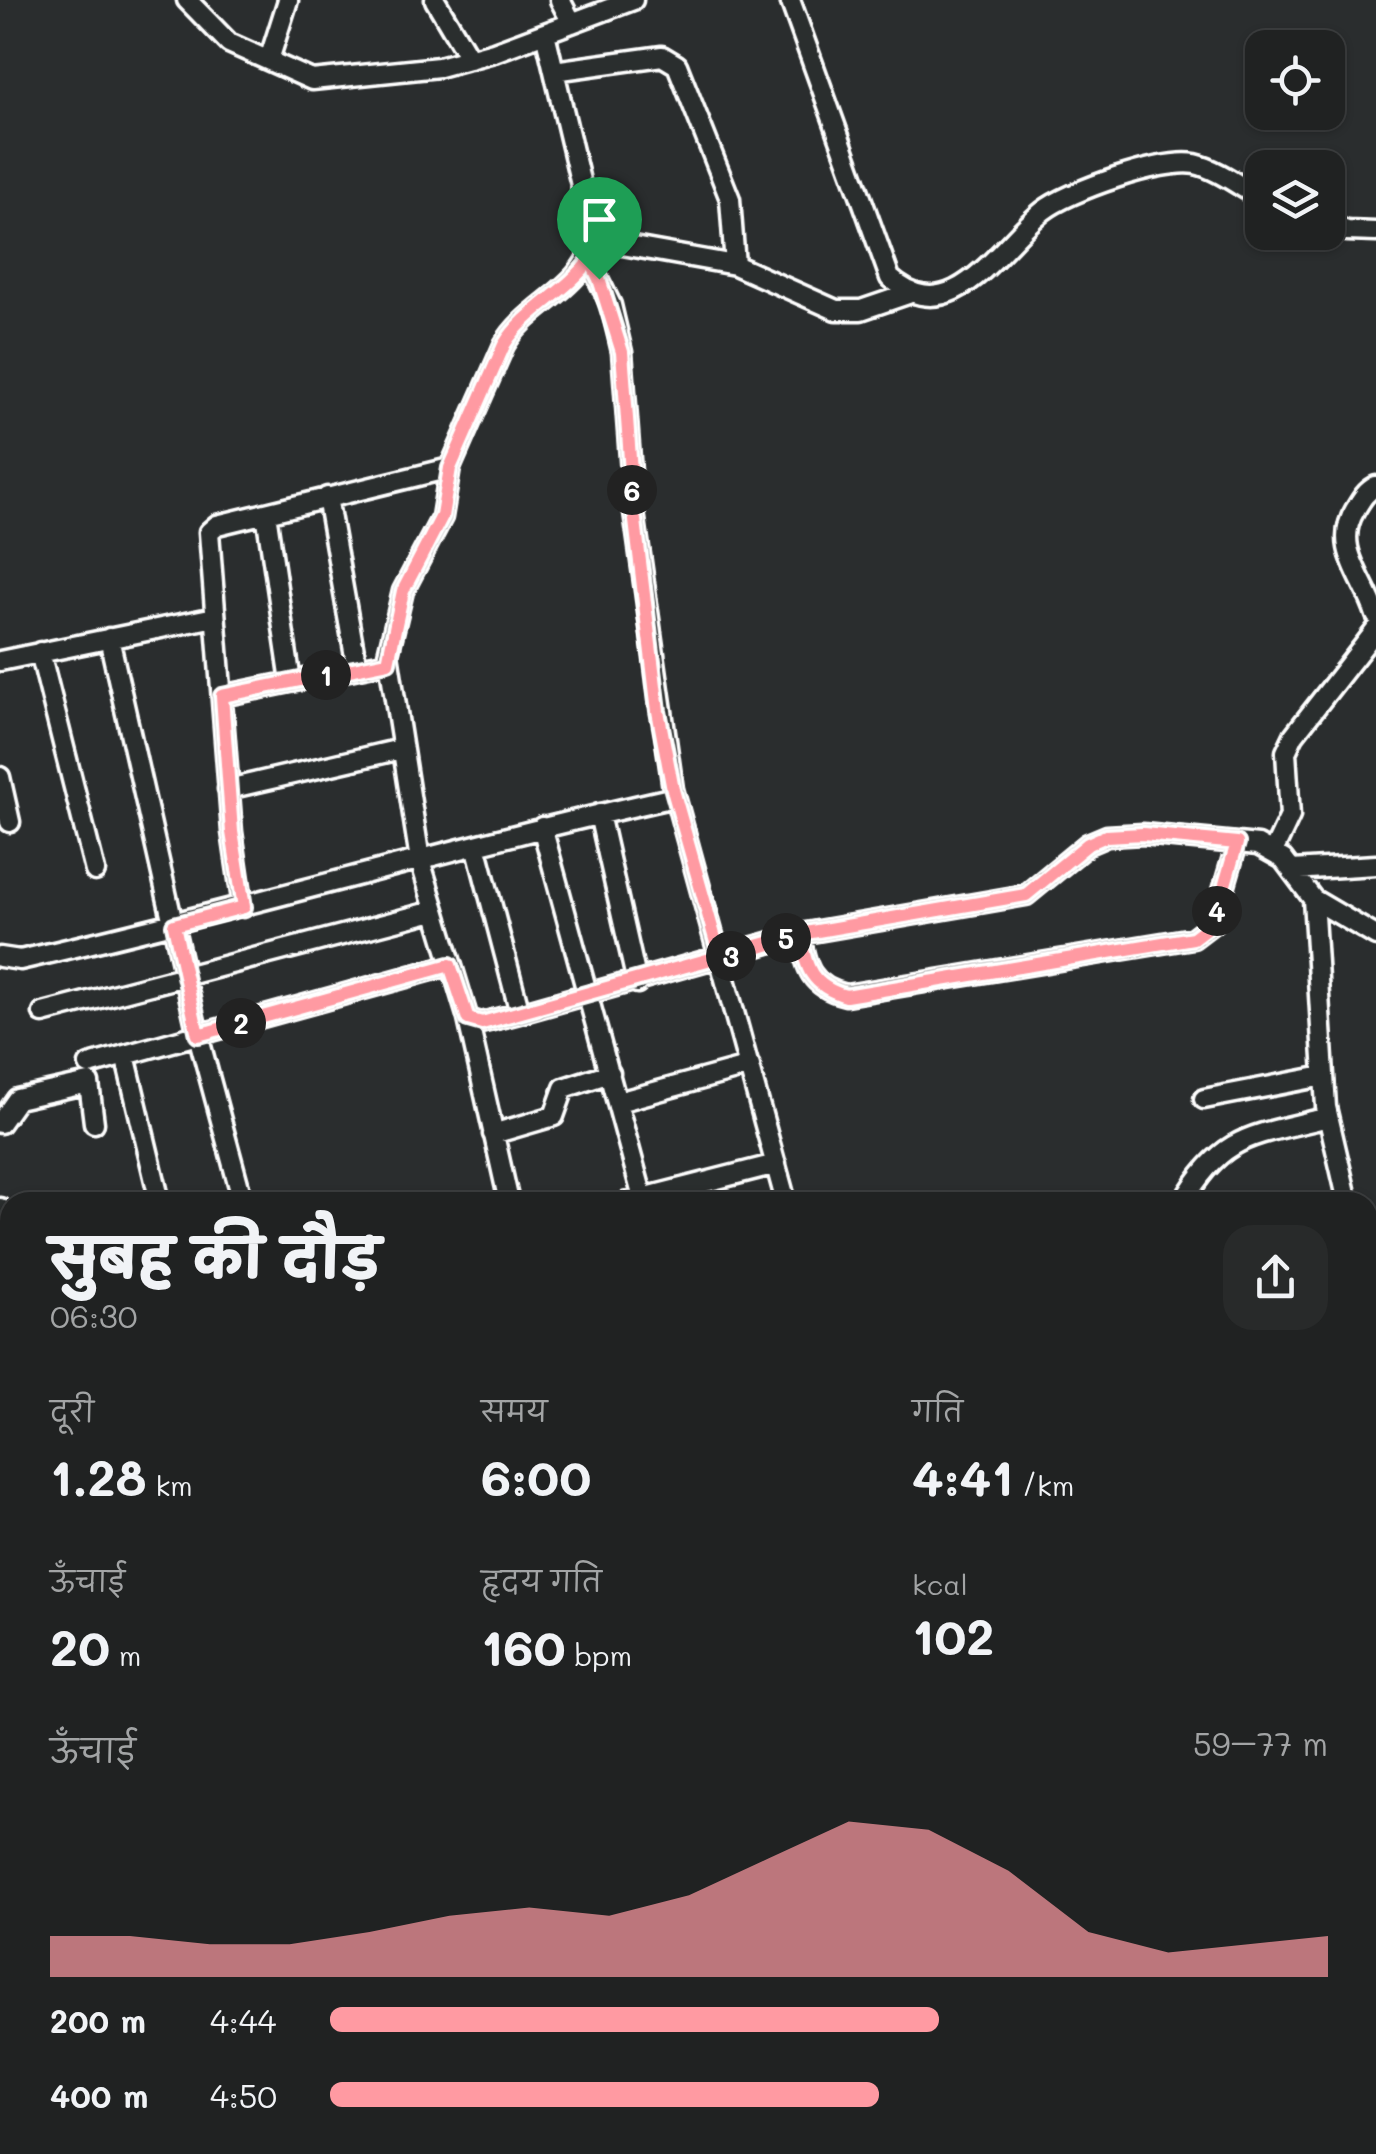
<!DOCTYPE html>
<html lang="hi">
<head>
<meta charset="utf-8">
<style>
  body { margin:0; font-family:Mali,"Playpen Sans Deva",sans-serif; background:#282a2a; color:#f1f3f6; height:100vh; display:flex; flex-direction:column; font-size:38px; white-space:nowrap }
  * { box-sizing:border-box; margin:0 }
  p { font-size:32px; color:#a2a4a5 }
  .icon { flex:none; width:55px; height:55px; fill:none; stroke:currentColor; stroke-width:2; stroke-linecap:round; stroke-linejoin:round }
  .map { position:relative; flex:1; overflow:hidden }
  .drawer { position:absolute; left:0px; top:1192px; width:1378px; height:962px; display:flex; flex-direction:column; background:#202222; border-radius:30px 30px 0 0; box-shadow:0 2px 8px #0004,0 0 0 2px #3d3f40 }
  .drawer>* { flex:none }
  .tools { position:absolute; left:1245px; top:30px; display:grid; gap:20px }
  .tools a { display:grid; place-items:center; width:100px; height:100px; border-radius:20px; background:#202222; box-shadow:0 2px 8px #0004,0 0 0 2px #3d3f40; font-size:50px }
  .pin { position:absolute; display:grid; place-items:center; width:85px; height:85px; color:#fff; margin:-102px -42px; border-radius:50% 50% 50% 0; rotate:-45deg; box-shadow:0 0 10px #0007 }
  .pin .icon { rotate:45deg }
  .km { position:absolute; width:50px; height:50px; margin:-25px; border-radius:50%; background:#222; color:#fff; font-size:28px; line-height:50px; text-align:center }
  .round { display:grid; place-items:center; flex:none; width:105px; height:105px; border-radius:30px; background:#282a2a }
  .summary { display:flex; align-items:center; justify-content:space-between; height:170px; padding:0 50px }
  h1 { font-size:55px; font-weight:800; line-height:75px }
  .stats { display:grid; grid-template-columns:repeat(3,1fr); gap:15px; height:170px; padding:10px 50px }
  .stats div { display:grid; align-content:center }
  .stats b { font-size:50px; font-weight:800 }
  .stats small { font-size:28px; font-weight:400 }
  .stats p { font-size:28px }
  .chart { height:280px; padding:20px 50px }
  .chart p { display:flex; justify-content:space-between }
  .chart svg { width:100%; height:180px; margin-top:10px; fill:#ff9aa2; opacity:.7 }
  ul { padding:0 50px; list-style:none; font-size:32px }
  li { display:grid; grid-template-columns:160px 120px 1fr; align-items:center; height:75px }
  li i { height:25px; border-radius:12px; background:#ff9aa2 }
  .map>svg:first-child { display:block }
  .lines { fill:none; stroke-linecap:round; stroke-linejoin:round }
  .minor-casing { stroke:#fff; stroke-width:25 }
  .tertiary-casing { stroke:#fff; stroke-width:28 }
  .minor { stroke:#2a2d2e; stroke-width:18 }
  .tertiary { stroke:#2a2d2e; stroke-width:20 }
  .route-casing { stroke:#fff; stroke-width:20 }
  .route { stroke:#ff9aa2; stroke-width:12 }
</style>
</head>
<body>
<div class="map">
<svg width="1376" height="2154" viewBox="0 0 1376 2154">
  <rect width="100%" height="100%" fill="#2a2d2e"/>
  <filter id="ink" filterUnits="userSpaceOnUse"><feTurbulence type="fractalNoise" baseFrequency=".01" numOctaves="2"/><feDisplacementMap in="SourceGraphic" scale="20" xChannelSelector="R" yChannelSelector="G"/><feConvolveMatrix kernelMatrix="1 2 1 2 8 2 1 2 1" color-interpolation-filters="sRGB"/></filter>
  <g filter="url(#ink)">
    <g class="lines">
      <g class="minor-casing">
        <path id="minor" d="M187 0 229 43 312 80 439 67 494 52 633 0
          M435 0 470 59
          M560 0 572 23
          M790 0 890 278C952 333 998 247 1043 211 1068 191 1163 158 1195 164 1218 169 1242 188 1262 199
          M545 33 594 240C583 290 528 303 504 345L450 468 442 517 403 591 388 654 420 860 468 1019 481 1023 520 1013 800 934 1026 895 1088 844 1107 836 1143 834 1258 845 1283 859 1313 899 1376 936
          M269 60 288 0
          M554 71 662 56 677 65 730 199 735 265
          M1328 224 1347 231 1376 232
          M594 240 735 265 836 310H861L908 294
          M589 260 611 305 622 352 634 512 673 789 786 1202
          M1376 486C1365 492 1361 500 1355 510 1332 548 1365 578 1376 615
          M327 497 357 668
          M266 513 291 682
          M109 638 198 1035 243 1202
          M40 652 95 871
          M0 661 215 617
          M222 696 388 662
          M0 777 10 822
          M228 789 401 749
          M599 814 637 983
          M542 827 644 1202
          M476 845 520 1013
          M1273 852 1290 816 1286 752 1294 735 1376 630
          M1292 870 1376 865
          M1313 899 1326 1107 1348 1202
          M243 907 232 832 209 532 217 525 450 468
          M800 934C805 967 811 987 846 995L1193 938 1214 922 1237 843
          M0 957 20 960C240 910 455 846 675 797
          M43 1013 434 911
          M468 1019 509 1202
          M125 1055 160 1202
          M89 1065 450 965
          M1204 1099 1324 1076
          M618 1102 750 1066
          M0 1123 17 1099 89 1083 94 1123
          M493 1134 554 1116 564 1088 610 1073
          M627 1202 776 1164
          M1183 1202C1223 1132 1255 1136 1328 1117
          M0 1208 10 1248
          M1368 1521 1376 1520
          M5 1567 10 1587
          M0 1656 10 1653
          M1376 1728V1746
          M0 1786 10 1783
          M0 1931 10 1929
          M1368 2008 1376 2006
          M0 2020 10 2017
          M0 2136 10 2134
          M44 2145 46 2154
          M151 2145 153 2154
          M231 2145 234 2154
          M336 2145 338 2154
          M472 2145 474 2154
          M604 2145 606 2154
          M724 2154 760 2145"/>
      </g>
      <g class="tertiary-casing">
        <path id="tertiary" d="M1368 2113 1376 2111
          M1122 2154 1175 2145"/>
      </g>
      <use href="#minor" class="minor"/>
      <use href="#tertiary" class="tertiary"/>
    </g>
  </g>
  <g class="lines" filter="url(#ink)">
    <g class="route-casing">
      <path id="route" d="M599 279 590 260C566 293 525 310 504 345L450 468 442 516 403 591 388 662 222 696 232 832 244 907 174 925 198 1035 450 965 468 1019 482 1023 800 934C805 967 811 986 846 996L1193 938 1214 922 1237 843 1143 834 1106 836 1088 844 1026 895 800 934 721 960 673 790 658 711 634 512 622 352 599 279"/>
    </g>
    <use href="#route" class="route"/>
  </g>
</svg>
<div class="tools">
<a><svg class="icon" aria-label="locate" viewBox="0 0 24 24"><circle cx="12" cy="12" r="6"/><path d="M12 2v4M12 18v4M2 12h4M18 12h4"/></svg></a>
<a><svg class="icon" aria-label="layers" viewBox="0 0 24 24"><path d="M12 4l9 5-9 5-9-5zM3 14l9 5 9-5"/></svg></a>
</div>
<div class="pin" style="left:599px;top:279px;background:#1e9e55"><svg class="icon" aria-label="arrive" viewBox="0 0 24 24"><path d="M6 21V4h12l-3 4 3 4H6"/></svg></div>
<b class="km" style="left:326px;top:675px">1</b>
<b class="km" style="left:241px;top:1023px">2</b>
<b class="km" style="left:731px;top:956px">3</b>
<b class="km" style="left:1217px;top:911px">4</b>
<b class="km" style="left:786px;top:938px">5</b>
<b class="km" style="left:632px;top:490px">6</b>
<section class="drawer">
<div class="summary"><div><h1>सुबह की दौड़</h1><p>06:30</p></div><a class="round"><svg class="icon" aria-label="share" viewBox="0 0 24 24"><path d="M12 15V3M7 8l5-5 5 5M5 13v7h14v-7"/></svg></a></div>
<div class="stats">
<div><p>दूरी</p><b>1.28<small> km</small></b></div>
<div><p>समय</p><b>6:00</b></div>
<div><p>गति</p><b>4:41<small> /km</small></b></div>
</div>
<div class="stats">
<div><p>ऊँचाई</p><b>20<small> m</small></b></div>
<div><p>हृदय गति</p><b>160<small> bpm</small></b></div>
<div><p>kcal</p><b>102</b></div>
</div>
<div class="chart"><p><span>ऊँचाई</span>59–77 m</p>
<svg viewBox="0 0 160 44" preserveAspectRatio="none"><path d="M0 44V34L10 34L20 36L30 36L40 33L50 29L60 27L70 29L80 24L90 15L100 6L110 8L120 18L130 33L140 38L150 36L160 34V44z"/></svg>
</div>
<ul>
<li><b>200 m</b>4:44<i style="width:61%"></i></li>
<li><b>400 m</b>4:50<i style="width:55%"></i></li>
</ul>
</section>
</div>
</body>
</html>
